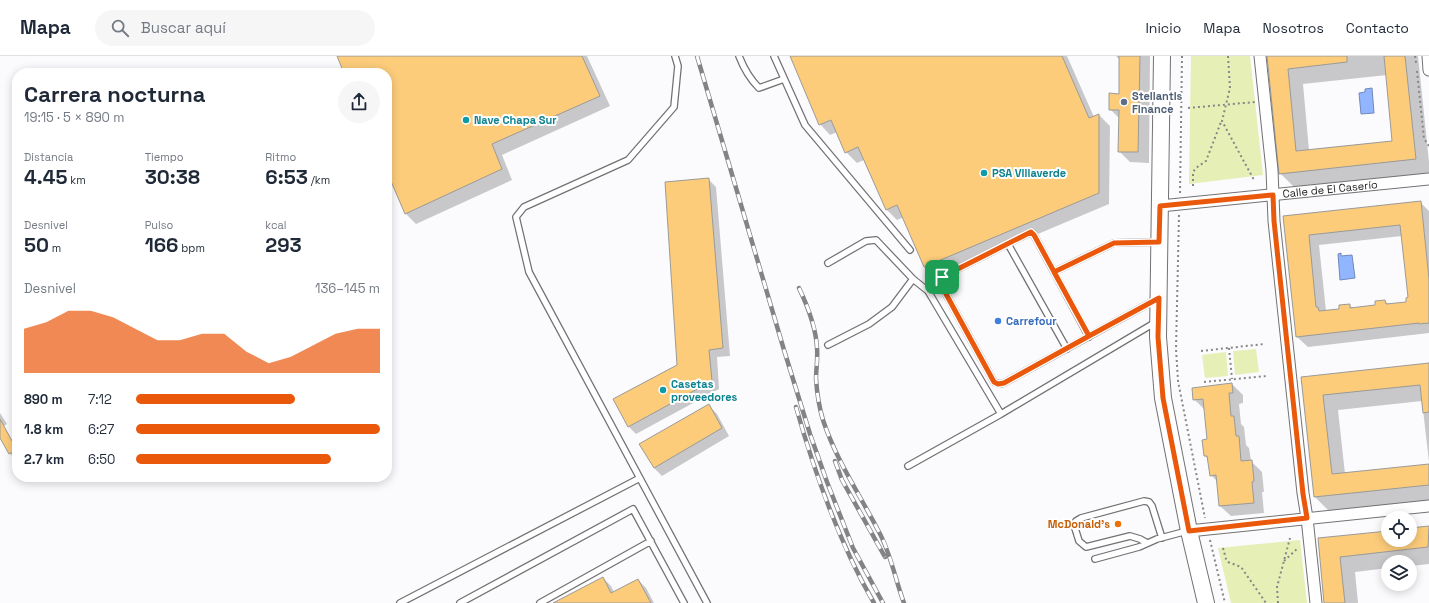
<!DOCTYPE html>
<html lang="es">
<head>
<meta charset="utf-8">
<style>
  body { margin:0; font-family:"Space Grotesk",sans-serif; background:#f6f6f7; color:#1f2937; height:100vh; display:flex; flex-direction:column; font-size:15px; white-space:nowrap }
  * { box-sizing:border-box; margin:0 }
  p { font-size:13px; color:#747a83 }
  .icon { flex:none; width:22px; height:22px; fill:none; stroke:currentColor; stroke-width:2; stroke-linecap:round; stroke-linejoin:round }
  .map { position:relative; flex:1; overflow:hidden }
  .sheet { position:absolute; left:12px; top:12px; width:380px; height:414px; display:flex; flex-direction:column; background:#fff; border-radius:16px; box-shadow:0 2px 10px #0003 }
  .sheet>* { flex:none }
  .controls { position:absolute; left:1381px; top:455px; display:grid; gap:8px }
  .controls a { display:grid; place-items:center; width:36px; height:36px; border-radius:50%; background:#fff; box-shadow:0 2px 10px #0003; font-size:20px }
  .pin { position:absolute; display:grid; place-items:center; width:34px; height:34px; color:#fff; margin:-17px; border-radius:8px; box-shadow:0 2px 6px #0006 }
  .round { display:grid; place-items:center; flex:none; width:42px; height:42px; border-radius:21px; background:#f6f6f7 }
  .summary { display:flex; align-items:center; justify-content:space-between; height:68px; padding:0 12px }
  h1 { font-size:22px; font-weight:700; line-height:30px }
  .metrics { display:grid; grid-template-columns:repeat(3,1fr); gap:6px; height:68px; padding:4px 12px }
  .metrics div { display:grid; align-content:center }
  .metrics b { font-size:20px; font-weight:700 }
  .metrics small { font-size:11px; font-weight:400 }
  .metrics p { font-size:11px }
  .chart { height:112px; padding:8px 12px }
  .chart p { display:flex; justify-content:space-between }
  .chart svg { width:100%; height:72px; margin-top:4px; fill:#ea580c; opacity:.7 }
  ul { padding:0 12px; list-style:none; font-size:13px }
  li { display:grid; grid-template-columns:64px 48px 1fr; align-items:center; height:30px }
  li i { height:10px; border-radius:5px; background:#ea580c }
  header { display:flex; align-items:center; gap:24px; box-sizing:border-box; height:56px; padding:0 20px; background:#fff; border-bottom:1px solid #e0e1e3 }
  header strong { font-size:19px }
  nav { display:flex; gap:22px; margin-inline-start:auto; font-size:14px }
  .search { width:280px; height:36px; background:#f6f6f7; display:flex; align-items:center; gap:10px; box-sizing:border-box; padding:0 14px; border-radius:22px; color:#747a83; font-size:15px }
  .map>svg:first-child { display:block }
  .green { fill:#e6efb5 }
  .water { fill:#91b6ff; stroke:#6e88bb }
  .shadow { fill:#0003; fill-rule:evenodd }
  .building { fill:#fccc7b; stroke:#9b9a98; fill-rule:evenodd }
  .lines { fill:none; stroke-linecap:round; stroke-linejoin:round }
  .lane-casing { stroke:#727274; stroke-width:8 }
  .street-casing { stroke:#727274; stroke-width:13 }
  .secondary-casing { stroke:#727274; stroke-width:18 }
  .path { stroke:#868687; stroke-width:2; stroke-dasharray:2 3; stroke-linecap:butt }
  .lane { stroke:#fff; stroke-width:5.5 }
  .street { stroke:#fff; stroke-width:11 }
  .secondary { stroke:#fff; stroke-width:16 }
  .rail-casing { stroke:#838385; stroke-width:4.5 }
  .rail { stroke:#fff; stroke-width:3; stroke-dasharray:9; stroke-linecap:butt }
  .route-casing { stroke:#fff; stroke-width:8 }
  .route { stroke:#ea580c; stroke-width:5 }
  .service-dot { fill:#5c6f8a; stroke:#fff; stroke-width:1.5 }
  .culture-dot { fill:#0f9aa8; stroke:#fff; stroke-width:1.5 }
  .shop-dot { fill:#3f7fe0; stroke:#fff; stroke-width:1.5 }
  .food-dot { fill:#e8710a; stroke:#fff; stroke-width:1.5 }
  .labels { text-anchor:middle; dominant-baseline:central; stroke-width:4; stroke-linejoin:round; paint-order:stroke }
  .service-label { font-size:11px; font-weight:bold; fill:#4e5e75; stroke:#fff; text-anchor:start }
  .culture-label { font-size:11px; font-weight:bold; fill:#0d838f; stroke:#fff; text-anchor:start }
  .street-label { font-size:11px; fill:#1c1c1d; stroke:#fff }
  .shop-label { font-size:11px; font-weight:bold; fill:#366cbe; stroke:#fff; text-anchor:start }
  .food-label { font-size:11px; font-weight:bold; fill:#c56008; stroke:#fff; text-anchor:end }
</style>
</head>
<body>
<header>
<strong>Mapa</strong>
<div class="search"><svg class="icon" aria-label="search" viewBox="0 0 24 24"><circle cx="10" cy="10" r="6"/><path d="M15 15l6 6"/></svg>Buscar aquí</div>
<nav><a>Inicio</a><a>Mapa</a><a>Nosotros</a><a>Contacto</a></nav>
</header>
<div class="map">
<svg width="1429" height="547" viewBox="0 0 1429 547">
  <rect width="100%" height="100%" fill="#fbfbfd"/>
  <path class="green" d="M1191 0H1250L1263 119 1189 128Z
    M1256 293 1259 316 1235 319 1233 295Z
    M1226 296 1228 320 1205 322 1202 299Z
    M1300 484 1307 547H1231L1218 492Z"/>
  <path class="water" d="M1372 32 1374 57 1361 58 1359 37 1365 36V33Z
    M1341 197V200L1352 199 1355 222 1340 224 1338 198Z"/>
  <path class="shadow" d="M338 0H587L610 50 502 99 512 124 416 168 406 158 387 114V17H346Z
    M791 0H1067L1094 61 1099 59 1110 70 1109 148 936 221 925 210 904 161 897 164 886 153 864 104 857 107 846 96 837 76 830 79 820 68Z
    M1116 0H1150L1149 107 1130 106 1119 95 1120 63 1110 53 1120 39V4Z
    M1268 0H1418L1429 106V118L1295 132 1280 117ZM1387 19 1394 85 1309 94 1303 28Z
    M708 123 716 131 730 300 717 301 719 333 636 378 628 370 678 310Z
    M1420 146 1429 155V277L1308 291 1297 281 1284 160ZM1402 180 1409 242 1408 247 1389 249 1385 245 1376 250 1353 252 1349 249 1340 254 1326 255 1319 189Z
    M1429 308V406L1422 345 1338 354 1345 418 1429 409V445L1330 456 1315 441 1302 322Z
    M1232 328 1243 339V347L1239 348 1241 368 1244 371 1246 389 1249 392 1251 405 1262 416 1264 436H1262L1264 457 1231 460 1220 450 1218 426 1211 419 1209 403 1205 400 1209 384 1205 354 1194 343Z
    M709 350 717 358 729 380 662 420 654 412Z
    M0 357 7 368 4 370 17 394V397L12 400 0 380Z
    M1429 471V508L1410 510V506H1388V512L1355 516 1358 547H1325L1319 483 1388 476V484H1410V473Z
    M603 522 611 530 614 536 638 524 646 532 654 547H555Z"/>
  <path class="building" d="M337 0H582L600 40 492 88 502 113 405 158 387 116V17H344Z
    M790 0H1062L1089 62 1099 58V137L924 211 897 149 886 154 858 91 845 97 831 64 819 69Z
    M1119 0H1140L1138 96H1118L1119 54H1109V37L1119 38Z
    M1267 0H1347V6L1288 13 1296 95 1392 85 1384 0H1405L1416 103 1279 118Z
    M709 122 723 292 709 294 712 325 628 371 613 343 677 309 665 126Z
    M1421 145 1429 223V267L1419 268V267L1296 281 1283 160ZM1400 169 1408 241 1406 242V246L1386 248 1385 244 1375 245V249L1350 252V248L1339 249V253L1319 255 1318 251H1316L1309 179Z
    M1429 307V356L1423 357 1420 329 1323 339 1332 418 1429 408V429L1314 441 1301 321Z
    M1232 327 1233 337H1229L1231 360H1234L1236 380H1239L1241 405 1252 404 1254 425 1252 426 1254 447 1219 450 1216 419 1210 420 1207 400H1204L1202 384 1207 383 1203 343 1193 344 1192 332Z
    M709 348 722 372 654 412 639 388Z
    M0 363 17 394 9 398 0 382Z
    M1429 470 1428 491 1340 501 1345 547H1324L1318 482 1388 475V484H1410V472Z
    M603 521 611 537 638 523 651 547H553Z"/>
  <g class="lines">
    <g class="lane-casing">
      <path id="lane" d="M675 0 678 10 674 51 628 104 524 151 516 161 529 216 707 547
        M739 0C744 13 749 22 759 32L784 23
        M774 0 805 69 910 194
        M1008 188 1067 293
        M828 207 866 185 876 184 913 223 928 235 1001 358
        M1054 216 1114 187 1157 186
        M1089 281 1034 179 1031 176 942 221 940 224V227L994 326 999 328 1004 327 1157 243
        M828 289 869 268 892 251 913 223
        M908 410 1001 358 1156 266
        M1147 487 1140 483 1130 480 1086 491 1079 485 1074 469 1076 465 1081 462 1144 445 1149 446 1152 450 1162 482
        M1095 503 1139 491 1157 483 1187 475
        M400 547 640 422
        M460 547 633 453 684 547
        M540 547 651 485"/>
    </g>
    <g class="street-casing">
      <g id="street">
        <path d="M1260 0 1272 114 1274 165 1303 437 1307 462 1316 547"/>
        <path d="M1428 0 1429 14"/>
        <path id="s1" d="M1160 150 1429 123"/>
        <path d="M1189 475 1429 450"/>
      </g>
    </g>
    <g class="secondary-casing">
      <path id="secondary" d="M1162 0 1158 281 1163 342 1189 475 1206 547"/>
    </g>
    <path class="path" d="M1228 0 1230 32 1222 65 1254 124
      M1415 0 1416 7
      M1417 15 1424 83 1428 88 1429 91
      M1188 52 1255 46
      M1193 130V116L1196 112 1206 105 1221 66
      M1180 137 1182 0
      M1179 159 1176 293 1178 325 1205 462
      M1229 292 1232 323
      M1201 295 1264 288
      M1204 326 1267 320
      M1210 484 1225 547
      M1223 492 1226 503 1228 506 1241 511 1266 547
      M1284 505 1298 492
      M1278 547 1277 531 1290 482"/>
    <use href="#lane" class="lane"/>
    <use href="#street" class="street"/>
    <use href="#secondary" class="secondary"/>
    <g class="rail-casing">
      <path id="rail" d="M697 0 784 294 810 378 827 426 853 492 883 547
        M799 232C808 251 816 271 817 292 818 303 816 313 816 323 817 337 819 351 823 364 836 404 860 439 879 476 891 498 895 523 904 547
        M796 351C815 418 839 487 874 547
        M835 405 842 424 885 501"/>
    </g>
    <use href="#rail" class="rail"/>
  </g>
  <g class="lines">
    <g class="route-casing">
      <path id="route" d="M942 221 1031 176 1034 179 1089 280 1159 242 1158 281 1163 342 1189 475 1307 462 1303 438 1274 165 1273 139 1160 150 1159 186 1114 187 1054 216 1089 280 1004 327 998 328 994 326 940 227V224L942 221"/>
    </g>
    <use href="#route" class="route"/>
  </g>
  <circle class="service-dot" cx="1124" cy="46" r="4"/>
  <g class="culture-dot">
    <circle cx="466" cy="64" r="4"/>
    <circle cx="984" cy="117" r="4"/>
    <circle cx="663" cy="334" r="4"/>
  </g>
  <circle class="shop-dot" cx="998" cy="265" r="4"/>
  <circle class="food-dot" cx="1118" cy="468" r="4"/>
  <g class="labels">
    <g class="service-label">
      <text x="1132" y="40">Stellantis<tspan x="1132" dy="13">Finance</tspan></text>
    </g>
    <g class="culture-label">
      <text x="474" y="64">Nave Chapa Sur</text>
      <text x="992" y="117">PSA Villaverde</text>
      <text x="671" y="328">Casetas<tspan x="671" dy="13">proveedores</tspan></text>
    </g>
    <g class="street-label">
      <text stroke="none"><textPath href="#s1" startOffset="171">Calle de El Caserío</textPath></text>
    </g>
    <g class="shop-label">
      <text x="1006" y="265">Carrefour</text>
    </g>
    <g class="food-label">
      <text x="1110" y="468">McDonald's</text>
    </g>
  </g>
</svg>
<div class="controls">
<a><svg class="icon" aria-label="locate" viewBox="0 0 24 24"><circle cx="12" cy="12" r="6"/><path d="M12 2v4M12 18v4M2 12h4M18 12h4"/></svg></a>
<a><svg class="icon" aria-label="layers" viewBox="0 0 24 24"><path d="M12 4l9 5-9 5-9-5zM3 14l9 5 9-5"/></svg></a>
</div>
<div class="pin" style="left:942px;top:221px;background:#1e9e55"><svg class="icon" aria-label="arrive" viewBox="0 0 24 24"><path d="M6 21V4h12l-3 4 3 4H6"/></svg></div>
<section class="sheet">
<div class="summary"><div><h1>Carrera nocturna</h1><p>19:15 · 5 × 890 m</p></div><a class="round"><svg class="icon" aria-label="share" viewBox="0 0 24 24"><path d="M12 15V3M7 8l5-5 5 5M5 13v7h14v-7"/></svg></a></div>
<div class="metrics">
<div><p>Distancia</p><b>4.45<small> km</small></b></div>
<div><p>Tiempo</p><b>30:38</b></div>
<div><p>Ritmo</p><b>6:53<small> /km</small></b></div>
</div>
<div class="metrics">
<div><p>Desnivel</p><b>50<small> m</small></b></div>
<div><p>Pulso</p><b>166<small> bpm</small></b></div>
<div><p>kcal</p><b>293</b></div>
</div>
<div class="chart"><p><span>Desnivel</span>136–145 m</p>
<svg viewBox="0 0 160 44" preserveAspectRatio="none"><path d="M0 44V17L10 13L20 6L30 6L40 10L50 17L60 24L70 24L80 20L90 20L100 31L110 38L120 34L130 27L140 20L150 17L160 17V44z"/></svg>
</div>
<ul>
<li><b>890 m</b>7:12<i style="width:65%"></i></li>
<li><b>1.8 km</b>6:27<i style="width:100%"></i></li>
<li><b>2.7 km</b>6:50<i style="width:80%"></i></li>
</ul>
</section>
</div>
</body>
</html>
